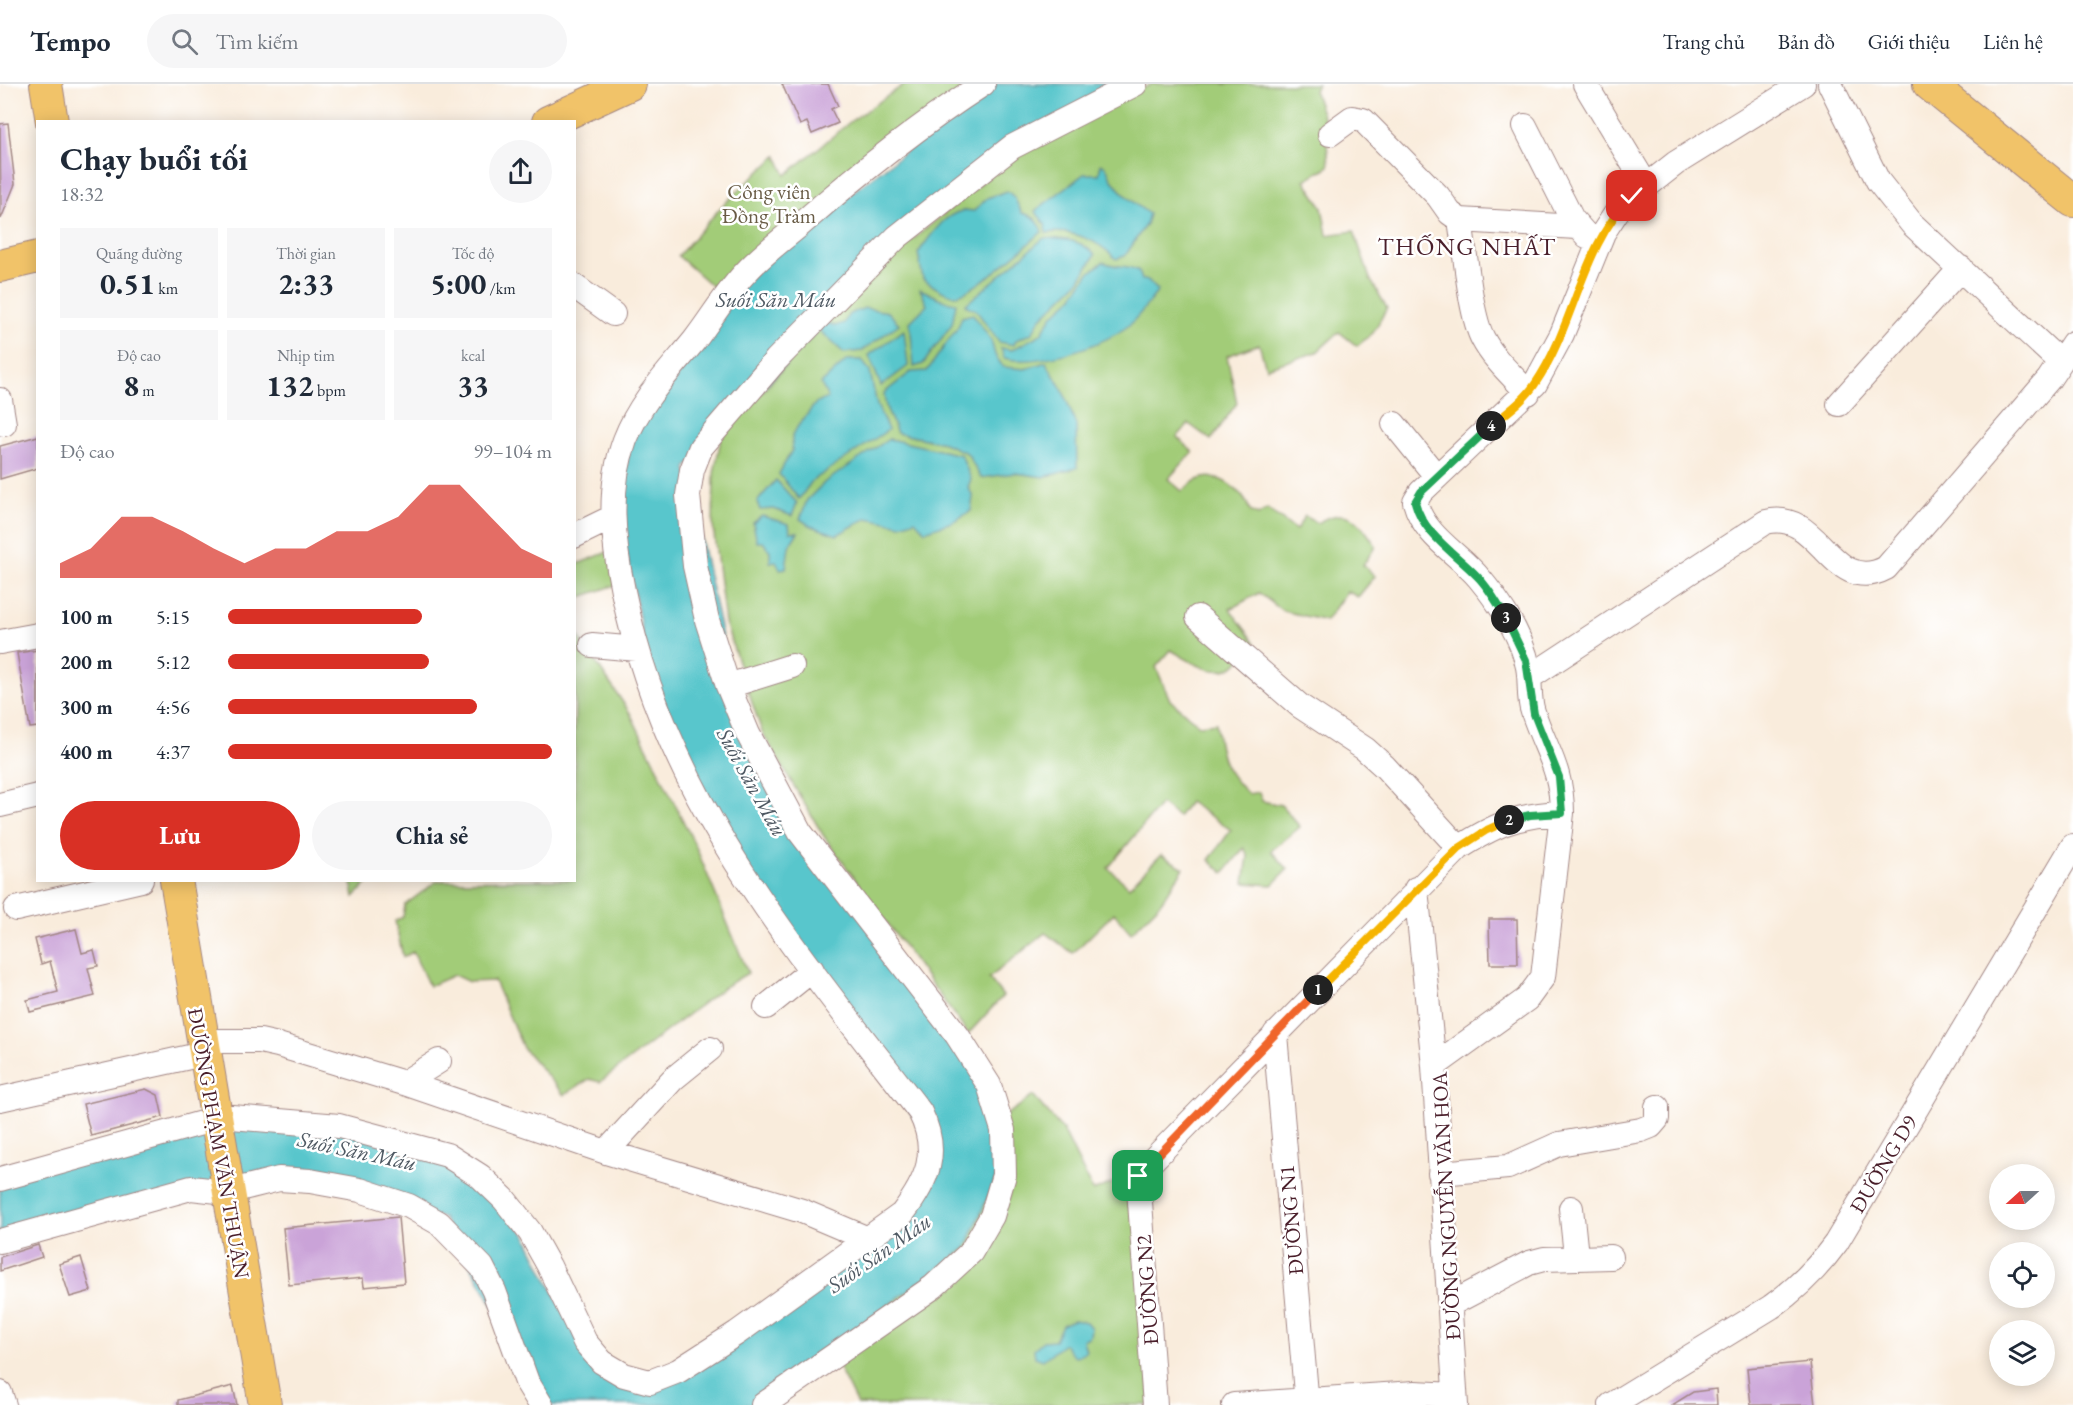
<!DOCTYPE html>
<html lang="vi">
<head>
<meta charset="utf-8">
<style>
  body { margin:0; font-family:"EB Garamond",serif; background:#f6f6f7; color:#1f2937; height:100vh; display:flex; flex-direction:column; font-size:22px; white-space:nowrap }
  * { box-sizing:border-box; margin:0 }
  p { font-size:20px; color:#747a83 }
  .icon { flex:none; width:33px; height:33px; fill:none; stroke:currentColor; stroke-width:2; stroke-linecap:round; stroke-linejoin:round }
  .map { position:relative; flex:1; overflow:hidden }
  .panel { position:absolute; left:36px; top:36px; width:540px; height:762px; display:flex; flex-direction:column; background:#fff; border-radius:0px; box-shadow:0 3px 15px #0003 }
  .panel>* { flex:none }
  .needle { width:39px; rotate:249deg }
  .fabs { position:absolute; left:1989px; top:1080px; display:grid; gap:12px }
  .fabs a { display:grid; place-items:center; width:66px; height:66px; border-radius:50%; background:#fff; box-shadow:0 3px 15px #0003; font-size:30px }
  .pin { position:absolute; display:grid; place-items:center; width:51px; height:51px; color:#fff; margin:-26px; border-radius:12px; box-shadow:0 3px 9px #0006 }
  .km { position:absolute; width:30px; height:30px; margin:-15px; border-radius:50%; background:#222; color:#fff; font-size:16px; line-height:30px; text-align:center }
  .round { display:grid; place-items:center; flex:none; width:63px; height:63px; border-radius:32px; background:#f6f6f7 }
  .overview { display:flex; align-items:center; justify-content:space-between; height:102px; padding:0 24px }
  h1 { font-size:33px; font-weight:700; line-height:45px }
  .metrics { display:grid; grid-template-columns:repeat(3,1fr); gap:9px; height:102px; padding:6px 24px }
  .metrics div { display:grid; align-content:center; border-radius:0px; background:#f6f6f7; text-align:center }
  .metrics b { font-size:30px; font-weight:700 }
  .metrics small { font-size:16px; font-weight:400 }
  .metrics p { font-size:16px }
  .chart { height:168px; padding:12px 24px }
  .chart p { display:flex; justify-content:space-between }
  .chart svg { width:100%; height:108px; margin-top:6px; fill:#d93025; opacity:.7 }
  .primary-button { display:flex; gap:12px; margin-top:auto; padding:12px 24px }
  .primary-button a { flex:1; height:69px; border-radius:36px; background:#d93025; color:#fff; font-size:24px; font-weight:700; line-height:69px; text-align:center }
  .primary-button a+a { background:#f6f6f7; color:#1f2937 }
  ul { padding:0 24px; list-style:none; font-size:20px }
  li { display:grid; grid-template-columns:96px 72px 1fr; align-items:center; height:45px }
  li i { height:15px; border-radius:8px; background:#d93025 }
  header { display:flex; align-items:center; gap:36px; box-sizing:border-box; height:84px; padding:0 30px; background:#fff; border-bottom:2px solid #e0e1e3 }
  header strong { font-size:28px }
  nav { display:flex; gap:33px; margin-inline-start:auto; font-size:21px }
  .search { width:420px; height:54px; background:#f6f6f7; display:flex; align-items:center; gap:15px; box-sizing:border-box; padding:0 21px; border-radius:33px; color:#747a83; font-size:22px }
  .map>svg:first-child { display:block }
  .green { fill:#a2cc78; stroke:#767652; stroke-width:1.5 }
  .water { fill:#58c6cc; stroke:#51727c; stroke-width:1.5 }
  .building { fill:#caa3d8 }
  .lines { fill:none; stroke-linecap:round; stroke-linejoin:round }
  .minor-casing { stroke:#a28684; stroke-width:26 }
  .major-casing { stroke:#a28684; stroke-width:34 }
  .minor { stroke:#fff; stroke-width:24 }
  .major { stroke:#f1c369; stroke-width:32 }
  .split-1-casing { stroke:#fff; stroke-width:12 }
  .split-2-casing { stroke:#fff; stroke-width:12 }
  .split-3-casing { stroke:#fff; stroke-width:12 }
  .split-4-casing { stroke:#fff; stroke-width:12 }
  .split-5-casing { stroke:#fff; stroke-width:12 }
  .split-1 { stroke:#f0652b; stroke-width:8 }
  .split-2 { stroke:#f5b400; stroke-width:8 }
  .split-3 { stroke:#22a559; stroke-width:8 }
  .split-4 { stroke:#22a559; stroke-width:8 }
  .split-5 { stroke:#f5b400; stroke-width:8 }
  .labels { text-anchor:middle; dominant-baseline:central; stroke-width:5; stroke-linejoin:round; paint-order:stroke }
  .park-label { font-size:21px; fill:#695c46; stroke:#fff }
  .street-label { font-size:21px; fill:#4a1f2b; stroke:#fff }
  .water-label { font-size:22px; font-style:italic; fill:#4f5963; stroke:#fff }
  .quarter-label { font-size:24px; letter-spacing:1.5px; fill:#4a1f2b; stroke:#fff }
</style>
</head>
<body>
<header>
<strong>Tempo</strong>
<div class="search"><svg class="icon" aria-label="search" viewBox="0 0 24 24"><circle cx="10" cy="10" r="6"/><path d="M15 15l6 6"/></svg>Tìm kiếm</div>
<nav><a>Trang chủ</a><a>Bản đồ</a><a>Giới thiệu</a><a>Liên hệ</a></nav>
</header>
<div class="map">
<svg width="2073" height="1321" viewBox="0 0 2073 1321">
  <rect width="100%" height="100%" fill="#fff"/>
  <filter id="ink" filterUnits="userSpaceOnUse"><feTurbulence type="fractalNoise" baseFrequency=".0167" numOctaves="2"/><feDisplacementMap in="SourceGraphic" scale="12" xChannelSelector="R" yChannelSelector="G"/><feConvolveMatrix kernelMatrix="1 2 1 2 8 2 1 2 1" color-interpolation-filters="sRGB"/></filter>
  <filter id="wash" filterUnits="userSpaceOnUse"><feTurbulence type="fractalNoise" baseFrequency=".008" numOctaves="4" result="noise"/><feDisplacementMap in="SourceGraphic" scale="24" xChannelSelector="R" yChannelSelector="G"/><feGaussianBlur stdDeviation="1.35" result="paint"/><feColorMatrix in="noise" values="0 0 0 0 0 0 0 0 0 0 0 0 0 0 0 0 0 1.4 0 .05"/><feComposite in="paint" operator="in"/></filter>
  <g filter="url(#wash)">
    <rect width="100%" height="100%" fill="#f9ecdc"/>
    <path class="green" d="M905 0H971L721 210 678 172 722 122 772 76 777 72 786 91 851 37Z
      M1152 0H1318L1314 6 1325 38 1329 82 1305 96 1322 123 1327 151 1354 147 1370 195 1387 224 1373 249 1357 262 1339 248 1317 268 1266 284 1259 260 1227 272 1237 319 1211 356 1189 340 1177 353 1193 368 1168 395 1182 407C1186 404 1192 398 1197 396 1218 386 1245 408 1250 427L1258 431 1267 425 1296 446 1305 432 1317 439C1348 421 1358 435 1376 462L1363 481 1375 492 1358 513 1347 507 1326 537 1283 527 1259 509 1230 525 1255 559C1248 566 1240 578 1232 583 1212 594 1188 576 1171 566L1156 583 1170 616 1199 641 1216 639C1220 674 1223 685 1248 710L1259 708 1262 717 1281 721 1300 743 1271 767 1288 785 1272 801 1244 799 1248 772 1244 764 1224 789 1209 776 1231 746 1189 718 1178 733 1161 720 1108 784 1129 803 1161 771 1184 784 1159 821 1131 849 1114 829 1073 869 1045 849 989 894 1003 912 968 950 823 751 762 648 725 539 713 442 714 389 721 354 860 199 1019 68 1100 24Z
      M610 467 616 501 575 515V481Z
      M575 547 630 629 696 763 748 889 724 903 600 998 589 995 564 1011 523 964 494 897 469 898 454 891 429 902 413 868 403 873 395 837 403 833 405 821 437 797 574 796Z
      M351 797V796L370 797 354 813Z
      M1033 1012 1063 1046 1093 1107 1134 1090 1151 1321H857L836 1278 1005 1032Z"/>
    <path class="water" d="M995 0H1121L982 76 686 384 744 656 983 1003 997 1046 998 1089 966 1164 752 1321H550L443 1134 310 1091 0 1152V1099L202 1041 339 1048 445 1077 477 1097 525 1150 580 1262 650 1305 907 1134 937 1069 726 753 650 589 619 431 630 359 750 192 808 142Z
      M1101 80C1109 84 1108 89 1112 96 1121 109 1136 121 1149 130L1146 140 1125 172 1116 175C1098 156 1071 145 1046 149L1045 140 1035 127 1084 90H1099Z
      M1007 107 1014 113 1022 129C1034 132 1039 136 1042 148 1028 160 970 212 956 211 944 211 933 201 923 195L918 169C933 149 947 123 974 127L987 114Z
      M1044 154C1064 155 1081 155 1095 171L1079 197 1040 235 1032 249 1016 256 1014 261 999 258 976 226 965 221Z
      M1103 178C1116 184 1126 180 1139 187L1142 196H1148L1158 207C1148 219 1137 236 1124 245 1097 263 1035 283 1004 274L1001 264 1012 266 1041 250 1052 232 1071 215 1088 190Z
      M920 205 945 217 956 219 952 240 923 280 914 283 910 238 927 221Z
      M865 224 888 228 899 240 862 267 844 269 819 246 822 237 835 242 844 239 849 230Z
      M973 230 991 256 995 271 1003 283 1025 285 1046 278 1063 307 1076 341 1077 384 1044 393 1015 389 981 394 967 369 944 359 897 349 886 323 884 309 911 288 927 287 958 243 962 233Z
      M904 246 908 282 881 302 869 271Z
      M847 276H862L870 288 877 321 888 346 812 397 799 415 779 390 792 366V353L798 342 816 319 828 314 821 300Z
      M889 355 961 371 971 395 968 403 973 413 971 427 952 438 925 447 915 436 901 441 867 434 837 451 811 442 800 435 807 416 825 398Z
      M776 396 797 419 792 432 774 425 760 426 757 418Z
      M762 432 789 440 790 448H798L789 462 786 484 780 485 776 477 770 478V467L763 458H757L753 439Z
      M1074 1236 1086 1238 1091 1244 1090 1252 1083 1256 1086 1267 1083 1270C1070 1275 1071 1268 1064 1260L1043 1276 1035 1273 1034 1265 1043 1257 1055 1256 1062 1241Z"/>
    <g id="blocks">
      <path class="building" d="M782 0H828L838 22 831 25 838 39 812 50 807 38 800 41Z
        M8 39 15 100 1 135 0 40Z
        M38 352V384L0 395V362Z
        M38 566V643L30 644 17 569Z
        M1489 835H1517L1518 880H1490Z
        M76 845 82 869 94 866 98 882 88 884 95 912 30 928 27 916 58 908 50 877 41 880 35 855Z
        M146 1005 158 1011 163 1033 91 1052 83 1020Z
        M398 1133 404 1199 364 1203 363 1194 289 1201 283 1144Z
        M38 1161 42 1173 0 1187V1173Z
        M81 1173 91 1207 70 1213 59 1180Z
        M1810 1278 1815 1321H1751L1747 1284Z
        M233 1302 237 1321H178V1316Z
        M1716 1305 1717 1321H1672L1693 1308Z"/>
    </g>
  </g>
  <g filter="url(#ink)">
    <use href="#blocks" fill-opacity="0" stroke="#a28684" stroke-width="1.5"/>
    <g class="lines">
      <g class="minor-casing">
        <path id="minor" d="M1585 0 1646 101
          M1830 0 1878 97 1912 140 2060 278
          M1525 42 1572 135 1587 152
          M1330 50 1352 34 1363 36 1438 112 1450 129 1460 136 1577 143
          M1460 136C1465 165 1470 231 1483 255 1494 276 1513 292 1528 309
          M574 202 613 230
          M0 316 4 340
          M1839 320 1961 184
          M1394 340 1437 393
          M574 452 613 433
          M1198 533 1300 622 1365 665 1385 683 1459 764
          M0 558 38 551
          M592 561 637 565
          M1530 593 1766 438C1820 424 1831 513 1886 484L2049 295 2073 259
          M728 602 792 582
          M0 721 38 712
          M1416 805 1434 982
          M16 825 141 796
          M766 923 812 886
          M1275 950 1307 1321
          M202 957H260L278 961 404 999 606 1068 802 1127 868 1155
          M404 999 439 977
          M0 1015 203 970
          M606 1068 673 995 710 965
          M1440 1089 1508 1083 1559 1060 1641 1046 1651 1042 1657 1035V1023
          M0 1095 216 1035 232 1033 339 1042 447 1071 480 1092 504 1115 530 1148 549 1182 585 1258 602 1278 624 1291 650 1298 678 1287 737 1249 902 1130C928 1096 940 1068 920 1028 794 864 665 716 623 507 613 458 607 404 625 356 640 317 668 289 694 257 712 234 727 207 748 186 764 169 783 155 801 140 859 89 918 42 983 0
          M1571 1124 1576 1172
          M0 1157 191 1104 227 1108 279 1095 310 1097 360 1106 409 1122 439 1139 482 1183 494 1207 527 1298 541 1321
          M1451 1220 1529 1179 1544 1175 1611 1173
          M0 1309 4 1321
          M763 1321 933 1203 971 1168 992 1132 1004 1091 1003 1046 989 1001 957 951 800 748 748 650 728 602 707 536 695 482 688 411 692 386 701 363 776 276 897 153 1012 63 1135 0
          M1155 1321 1138 1091 1459 764C1496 740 1518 731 1562 729
          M1234 1321 1415 1309 1455 1311
          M1456 1321 1434 982 1527 915 1543 893 1562 729C1562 685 1546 667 1533 628 1528 614 1531 598 1528 583 1522 552 1499 518 1479 494 1458 469 1424 452 1415 418L1421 408 1535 300 1562 250 1603 149 1620 123 1676 79 1803 0
          M1611 1321 1771 1223C1798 1204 1817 1185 1836 1159L2073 762"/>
      </g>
      <g class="major-casing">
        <path id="major" d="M46 0 52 38
          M1929 0 2073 117
          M548 38 630 0
          M0 182 38 173
          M176 796 265 1321"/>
      </g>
      <use href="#minor" class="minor"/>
      <use href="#major" class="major"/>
    </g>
  </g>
  <g class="lines" filter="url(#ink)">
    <g class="split-1-casing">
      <path id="split-1" d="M1138 1092 1318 906"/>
    </g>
    <g class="split-2-casing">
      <path id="split-2" d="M1318 906 1459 764 1487 746 1509 736"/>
    </g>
    <g class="split-3-casing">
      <path id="split-3" d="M1506 534 1526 576 1534 630 1559 693 1562 729 1530 731 1509 736"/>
    </g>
    <g class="split-4-casing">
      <path id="split-4" d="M1491 342 1421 408 1415 418C1423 450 1455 469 1477 492 1489 504 1498 520 1506 534"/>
    </g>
    <g class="split-5-casing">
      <path id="split-5" d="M1491 342C1506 329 1524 317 1535 300 1575 242 1581 162 1632 112"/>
    </g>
    <use href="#split-1" class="split-1"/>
    <use href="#split-2" class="split-2"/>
    <use href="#split-3" class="split-3"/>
    <use href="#split-4" class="split-4"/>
    <use href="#split-5" class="split-5"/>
  </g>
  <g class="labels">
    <g class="park-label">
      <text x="769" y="107">Công viên<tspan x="769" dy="24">Đồng Tràm</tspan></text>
    </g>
    <g class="street-label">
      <text transform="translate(219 1059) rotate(80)">ĐƯỜNG PHẠM VĂN THUẬN</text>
      <text transform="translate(1883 1080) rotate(-59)">ĐƯỜNG D9</text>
      <text transform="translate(1446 1122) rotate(-93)">ĐƯỜNG NGUYỄN VĂN HOA</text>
      <text transform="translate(1291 1136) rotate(-95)">ĐƯỜNG N1</text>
      <text transform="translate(1147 1206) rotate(-94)">ĐƯỜNG N2</text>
    </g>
    <g class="water-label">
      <text x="776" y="215">Suối Săn Máu</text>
      <text transform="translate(752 698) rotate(61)">Suối Săn Máu</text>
      <text transform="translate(357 1067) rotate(12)">Suối Săn Máu</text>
      <text transform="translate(879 1169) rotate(-35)">Suối Săn Máu</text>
    </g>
    <g class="quarter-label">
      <text x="1467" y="162">THỐNG NHẤT</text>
    </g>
  </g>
</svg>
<div class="fabs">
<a><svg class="needle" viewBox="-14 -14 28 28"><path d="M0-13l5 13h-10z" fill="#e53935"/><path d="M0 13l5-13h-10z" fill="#747a83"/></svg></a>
<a><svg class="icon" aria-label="locate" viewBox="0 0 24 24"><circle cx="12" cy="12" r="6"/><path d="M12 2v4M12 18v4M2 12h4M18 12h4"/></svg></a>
<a><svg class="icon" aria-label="layers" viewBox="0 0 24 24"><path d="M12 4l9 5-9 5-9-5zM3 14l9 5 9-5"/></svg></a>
</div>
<div class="pin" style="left:1138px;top:1092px;background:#1e9e55"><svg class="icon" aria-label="arrive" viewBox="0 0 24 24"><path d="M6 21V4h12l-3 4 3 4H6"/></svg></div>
<div class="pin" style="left:1632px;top:112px;background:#d93025"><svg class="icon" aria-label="check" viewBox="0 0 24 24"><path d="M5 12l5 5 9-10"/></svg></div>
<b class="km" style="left:1318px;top:906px">1</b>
<b class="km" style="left:1509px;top:736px">2</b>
<b class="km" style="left:1506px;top:534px">3</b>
<b class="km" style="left:1491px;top:342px">4</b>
<section class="panel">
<div class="overview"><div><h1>Chạy buổi tối</h1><p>18:32</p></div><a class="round"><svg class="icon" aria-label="share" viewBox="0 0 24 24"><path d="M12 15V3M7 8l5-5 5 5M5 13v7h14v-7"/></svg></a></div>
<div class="metrics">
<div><p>Quãng đường</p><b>0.51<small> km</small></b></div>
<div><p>Thời gian</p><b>2:33</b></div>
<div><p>Tốc độ</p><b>5:00<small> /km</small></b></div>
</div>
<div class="metrics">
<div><p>Độ cao</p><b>8<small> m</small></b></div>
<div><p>Nhịp tim</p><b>132<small> bpm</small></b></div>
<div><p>kcal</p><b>33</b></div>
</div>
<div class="chart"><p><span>Độ cao</span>99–104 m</p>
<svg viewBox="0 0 160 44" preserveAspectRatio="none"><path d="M0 44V38L10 32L20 19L30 19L40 25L50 32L60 38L70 32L80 32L90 25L100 25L110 19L120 6L130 6L140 19L150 32L160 38V44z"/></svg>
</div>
<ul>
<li><b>100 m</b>5:15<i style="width:60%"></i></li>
<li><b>200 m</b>5:12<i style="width:62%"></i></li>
<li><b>300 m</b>4:56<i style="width:77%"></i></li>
<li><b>400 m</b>4:37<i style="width:100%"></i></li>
</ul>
<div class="primary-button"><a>Lưu</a><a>Chia sẻ</a></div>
</section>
</div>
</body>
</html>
